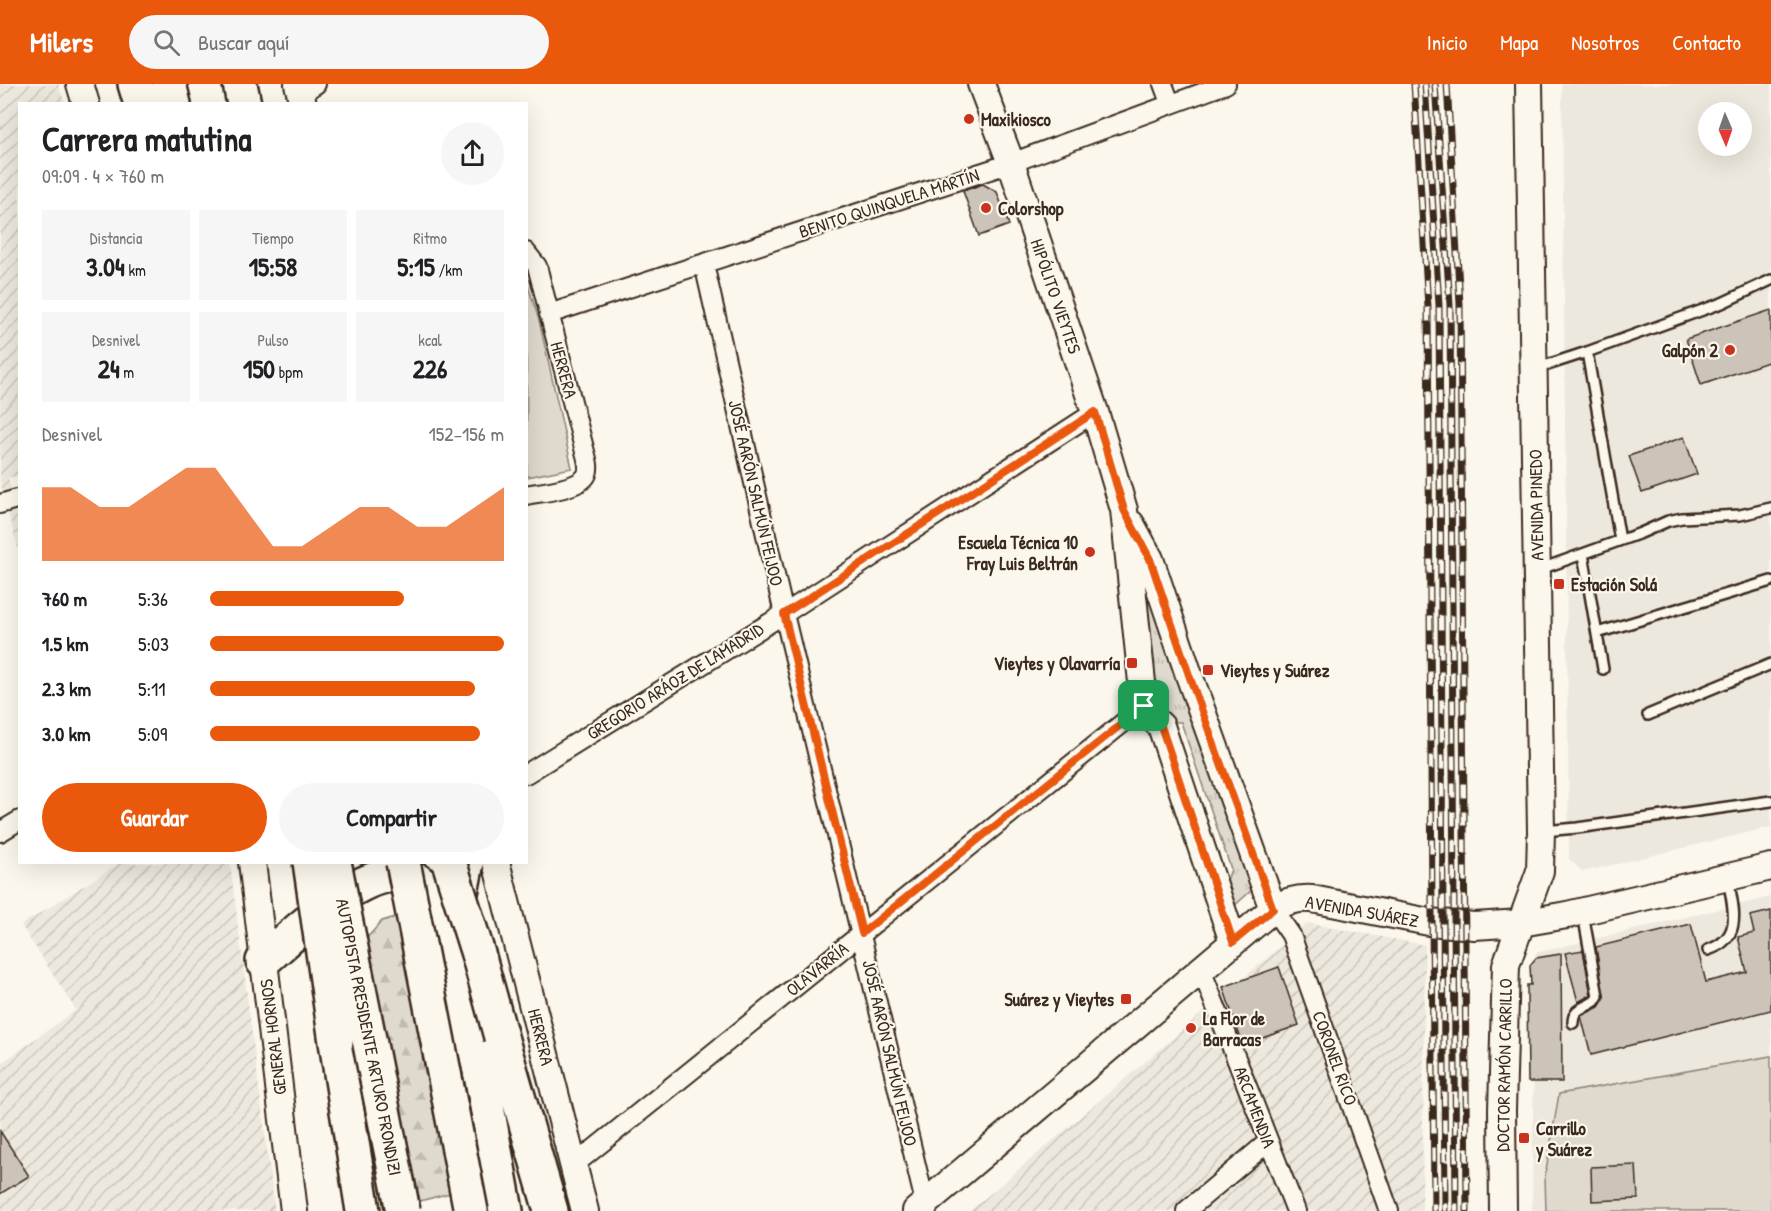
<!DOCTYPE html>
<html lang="es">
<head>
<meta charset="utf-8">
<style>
  body { margin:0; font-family:"Patrick Hand",sans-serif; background:#f6f6f6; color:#202124; height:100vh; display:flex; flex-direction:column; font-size:22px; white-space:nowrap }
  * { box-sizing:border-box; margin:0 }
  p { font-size:20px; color:#757577 }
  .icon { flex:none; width:33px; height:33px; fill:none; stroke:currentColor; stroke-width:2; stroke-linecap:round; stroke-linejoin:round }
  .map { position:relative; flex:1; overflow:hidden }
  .side { position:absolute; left:18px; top:18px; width:510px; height:762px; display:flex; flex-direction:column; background:#fff; border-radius:0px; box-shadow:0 6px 24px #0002 }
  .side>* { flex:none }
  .needle { width:39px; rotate:178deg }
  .fabs { position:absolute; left:1698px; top:18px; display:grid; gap:12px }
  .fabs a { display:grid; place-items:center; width:54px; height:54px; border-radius:50%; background:#fff; box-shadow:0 6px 24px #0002; font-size:30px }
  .pin { position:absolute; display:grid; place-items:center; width:51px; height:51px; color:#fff; margin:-26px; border-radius:12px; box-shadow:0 3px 9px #0006 }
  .round { display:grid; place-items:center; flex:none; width:63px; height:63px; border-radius:32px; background:#f6f6f6 }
  .overview { display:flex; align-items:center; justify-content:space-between; height:102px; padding:0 24px }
  h1 { font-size:33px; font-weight:700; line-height:45px }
  .stats { display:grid; grid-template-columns:repeat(3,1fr); gap:9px; height:102px; padding:6px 24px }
  .stats div { display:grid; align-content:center; border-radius:0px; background:#f6f6f6; text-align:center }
  .stats b { font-size:26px; font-weight:700 }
  .stats small { font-size:16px; font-weight:400 }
  .stats p { font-size:16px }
  .chart { height:168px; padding:12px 24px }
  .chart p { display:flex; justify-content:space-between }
  .chart svg { width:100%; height:108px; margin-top:6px; fill:#ea580c; opacity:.7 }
  .button { display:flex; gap:12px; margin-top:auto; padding:12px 24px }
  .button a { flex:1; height:69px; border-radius:36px; background:#ea580c; color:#fff; font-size:24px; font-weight:700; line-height:69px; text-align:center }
  .button a+a { background:#f6f6f6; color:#202124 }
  ul { padding:0 24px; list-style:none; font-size:20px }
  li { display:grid; grid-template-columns:96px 72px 1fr; align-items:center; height:45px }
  li i { height:15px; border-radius:8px; background:#ea580c }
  header { display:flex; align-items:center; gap:36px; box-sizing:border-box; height:84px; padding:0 30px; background:#ea580c; color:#fff }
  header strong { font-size:28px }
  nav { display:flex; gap:33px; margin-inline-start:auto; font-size:21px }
  .search { width:420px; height:54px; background:#f6f6f6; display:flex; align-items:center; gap:15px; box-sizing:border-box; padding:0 21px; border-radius:33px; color:#757577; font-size:22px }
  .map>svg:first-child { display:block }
  .built { fill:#ede8dd; fill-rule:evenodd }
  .industrial { fill:url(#industrial-furrows) }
  .grass { fill:url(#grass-tufts); stroke:#8d8276; stroke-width:1.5 }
  .forest { fill:url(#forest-firs); stroke:#8d8276; stroke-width:1.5 }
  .green { fill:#dfd9ce; stroke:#8d8276; stroke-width:1.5 }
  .building { fill:#ccc4b9; stroke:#3b2a1e; stroke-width:1.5 }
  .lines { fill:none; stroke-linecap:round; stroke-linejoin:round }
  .lane-casing { stroke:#3b2a1e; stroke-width:14 }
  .street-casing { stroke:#3b2a1e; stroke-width:22 }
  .secondary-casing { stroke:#3b2a1e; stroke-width:30 }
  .highway-casing { stroke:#3b2a1e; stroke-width:38 }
  .lane { stroke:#fbf7ec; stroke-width:9 }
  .street { stroke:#fbf7ec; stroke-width:18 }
  .secondary { stroke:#fbf7ec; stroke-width:26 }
  .highway { stroke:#fbf7ec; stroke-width:33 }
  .rail-casing { stroke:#3b2a1e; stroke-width:7 }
  .rail { stroke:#fbf7ec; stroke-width:4.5; stroke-dasharray:14; stroke-linecap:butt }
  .highway-bridge-casing { stroke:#3b2a1e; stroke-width:38; stroke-linecap:butt }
  .highway-bridge { stroke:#fbf7ec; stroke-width:33 }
  .route-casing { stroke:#fff; stroke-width:12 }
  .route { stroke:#ea580c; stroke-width:8 }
  .poi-dot { fill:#c8321e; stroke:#fbf7ec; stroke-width:2 }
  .labels { text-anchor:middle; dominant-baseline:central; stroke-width:4.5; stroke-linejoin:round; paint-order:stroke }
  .poi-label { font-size:18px; font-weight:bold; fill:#3b2a1e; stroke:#fbf7ec; text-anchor:start }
  .street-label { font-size:18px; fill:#3b2a1e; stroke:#fbf7ec }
</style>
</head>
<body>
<header>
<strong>Milers</strong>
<div class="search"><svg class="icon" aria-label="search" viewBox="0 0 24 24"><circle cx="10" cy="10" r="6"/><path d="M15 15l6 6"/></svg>Buscar aquí</div>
<nav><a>Inicio</a><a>Mapa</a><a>Nosotros</a><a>Contacto</a></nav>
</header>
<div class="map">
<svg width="1771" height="1127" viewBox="0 0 1771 1127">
  <defs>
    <pattern id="industrial-furrows" width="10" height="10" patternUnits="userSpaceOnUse" patternTransform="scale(1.5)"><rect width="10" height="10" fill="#ede8dd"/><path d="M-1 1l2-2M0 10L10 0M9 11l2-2" fill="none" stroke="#ccc7bd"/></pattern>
    <pattern id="grass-tufts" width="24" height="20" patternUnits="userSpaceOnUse" patternTransform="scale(1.5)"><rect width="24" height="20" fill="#dfd9ce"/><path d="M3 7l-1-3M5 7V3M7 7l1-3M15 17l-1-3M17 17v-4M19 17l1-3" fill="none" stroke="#c0bab0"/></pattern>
    <pattern id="forest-firs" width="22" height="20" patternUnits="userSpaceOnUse" patternTransform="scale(1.5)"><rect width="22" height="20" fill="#dfd9ce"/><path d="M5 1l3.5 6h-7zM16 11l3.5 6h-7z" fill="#c0bab0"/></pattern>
  </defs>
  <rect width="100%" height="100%" fill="#fbf7ec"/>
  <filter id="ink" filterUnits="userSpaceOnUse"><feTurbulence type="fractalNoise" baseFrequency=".0167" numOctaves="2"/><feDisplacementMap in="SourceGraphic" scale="12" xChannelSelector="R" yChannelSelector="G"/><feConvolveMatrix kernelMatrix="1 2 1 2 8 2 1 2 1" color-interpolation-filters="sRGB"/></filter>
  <g filter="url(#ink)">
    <path class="built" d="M1562 0H1771V743L1583 788 1569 775ZM1708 28H1742V62H1708Z
      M1771 813V1127H1532L1535 869Z"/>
    <path class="industrial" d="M0 0H58L65 19 20 20V391L8 394 19 438V468L0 398Z
      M120 779H230L275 1127H0V980L76 926 21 841Z
      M1308 839 1425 861 1422 1127H970Z"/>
    <path class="grass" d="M1145 505 1253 805 1233 823 1224 805 1231 785 1181 638H1169L1153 619 1155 595 1145 552Z"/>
    <path class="forest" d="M399 832 454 1108 420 1117 366 855 382 837Z"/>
    <path class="green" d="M526 195 539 236 572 384 527 393Z
      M1771 972V1127H1546L1545 1093 1559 1010Z"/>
    <path class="building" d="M983 100 997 108 1009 141 979 152 963 107Z
      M1771 226V277L1701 301 1686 255Z
      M1684 353 1697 390 1642 409 1629 372Z
      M1771 827V926L1591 971 1581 932 1599 923 1604 915 1596 863 1691 840 1706 898 1747 888 1738 853 1754 849 1750 832Z
      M1583 866 1591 911 1578 918 1565 869Z
      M1561 870 1562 998H1528L1527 901H1531L1530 881 1536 874Z
      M1279 883 1299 941 1243 961 1223 903Z
      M0 1047 29 1092 0 1110Z
      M1636 1081 1638 1115 1592 1117 1591 1083Z"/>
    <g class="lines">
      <g class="lane-casing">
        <path id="lane" d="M1587 268 1620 456
          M1535 285 1587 268 1722 219 1771 196
          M1583 470 1603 585
          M1538 486 1641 449 1668 437 1682 434 1740 431 1771 424
          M1597 549 1771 497
          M1648 631 1771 580
          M1543 747 1577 744 1771 717
          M1708 866C1744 854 1733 824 1728 795
          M1573 939C1573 923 1584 925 1595 917L1598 912 1583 830"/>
      </g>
      <g class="street-casing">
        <path id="street" d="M1163 0 1170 19
          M301 10 316 0
          M526 168 537 182 584 364C586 372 591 384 586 392 578 405 541 408 526 411
          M704 180 784 530 927 1127
          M549 230 1011 79 1226 0
          M0 420 20 414
          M526 690 784 530 1095 328
          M0 748 20 736
          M1273 825 1291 851 1389 1127
          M1201 885 1296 1127
          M574 1081 1144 622
          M1186 1127 1268 1058"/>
      </g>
      <g class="secondary-casing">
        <path id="secondary" d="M80 0 86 20
          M298 0 303 20
          M981 0 1011 79 1095 328 1124 426 1145 627 1161 642 1233 858
          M1131 440 1150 475 1189 591 1273 825
          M252 778 294 1127
          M496 778 585 1127
          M916 1127 1273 825C1286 817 1297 814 1312 815L1429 838 1474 842 1521 839 1567 831 1771 783
          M1503 1127 1502 1026 1506 881 1540 787 1541 747 1529 0"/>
      </g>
      <g class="highway-casing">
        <path id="highway" d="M135 0 141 20
          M169 0 174 20
          M240 0 244 20
          M467 778 453 850 455 876 483 1001 506 1127
          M263 877C295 850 370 772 415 795 420 797 424 803 428 807 440 818 449 835 453 850
          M501 953 551 1127
          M336 958 363 1127"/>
      </g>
      <use href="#lane" class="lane"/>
      <use href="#street" class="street"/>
      <use href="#secondary" class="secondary"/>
      <use href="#highway" class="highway"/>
      <g class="rail-casing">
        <path id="rail" d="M1414 0 1428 223 1434 1127
          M1425 0 1439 221 1445 1127
          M1435 0 1450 221 1456 1127
          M1447 0 1460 220 1467 1127"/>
      </g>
      <use href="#rail" class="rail"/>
      <g class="highway-bridge-casing">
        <path id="highway-bridge" d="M310 778 336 958
          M334 778 403 1127
          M403 778 471 1127
          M449 778 479 873 501 953"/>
      </g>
      <use href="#highway-bridge" class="highway-bridge"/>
    </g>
  </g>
  <g class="lines" filter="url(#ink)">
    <g class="route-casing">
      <path id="route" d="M1095 328 1124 426 1150 475 1189 591 1273 825 1233 858 1161 642 1148 631 1144 622 862 849 784 530Z"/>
    </g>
    <use href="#route" class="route"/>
  </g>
  <g class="poi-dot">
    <circle cx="969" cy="35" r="6"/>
    <circle cx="986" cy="124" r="6"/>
    <circle cx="1730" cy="266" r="6"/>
    <circle cx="1090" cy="468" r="6"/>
    <rect x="1553" y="494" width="12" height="12" rx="3"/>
    <rect x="1126" y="573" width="12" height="12" rx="3"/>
    <rect x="1202" y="580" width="12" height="12" rx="3"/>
    <rect x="1120" y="909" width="12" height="12" rx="3"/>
    <circle cx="1191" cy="944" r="6"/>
    <rect x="1518" y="1048" width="12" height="12" rx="3"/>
  </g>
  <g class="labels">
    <g class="poi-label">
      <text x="981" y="35">Maxikiosco</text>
      <text x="998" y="124">Colorshop</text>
      <text x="1718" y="266" text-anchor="end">Galpón 2</text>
      <text x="1078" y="458" text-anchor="end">Escuela Técnica 10<tspan x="1078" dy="21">Fray Luis Beltrán</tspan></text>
      <text x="1571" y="500">Estación Solá</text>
      <text x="1120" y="579" text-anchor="end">Vieytes y Olavarría</text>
      <text x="1220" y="586">Vieytes y Suárez</text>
      <text x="1114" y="915" text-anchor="end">Suárez y Vieytes</text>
      <text x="1203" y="934">La Flor de<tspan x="1203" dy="21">Barracas</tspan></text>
      <text x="1536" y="1044">Carrillo<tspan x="1536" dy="21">y Suárez</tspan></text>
    </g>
    <g class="street-label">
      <text transform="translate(889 119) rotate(-18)">BENITO QUINQUELA MARTÍN</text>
      <text transform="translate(1056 212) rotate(71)">HIPÓLITO VIEYTES</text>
      <text transform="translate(564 286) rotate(75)">HERRERA</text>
      <text transform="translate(756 409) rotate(77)">JOSÉ AARÓN SALMÚN FEIJOO</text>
      <text transform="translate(1536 421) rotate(-91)">AVENIDA PINEDO</text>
      <text transform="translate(675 597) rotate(-32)">GREGORIO ARÁOZ DE LAMADRID</text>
      <text transform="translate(1362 827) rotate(10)">AVENIDA SUÁREZ</text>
      <text transform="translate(817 885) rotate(-39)">OLAVARRÍA</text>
      <text transform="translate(273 953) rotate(-97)">GENERAL HORNOS</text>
      <text transform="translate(369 953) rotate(79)">AUTOPISTA PRESIDENTE ARTURO FRONDIZI</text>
      <text transform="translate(541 953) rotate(76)">HERRERA</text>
      <text transform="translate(890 969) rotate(77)">JOSÉ AARÓN SALMÚN FEIJOO</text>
      <text transform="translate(1335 974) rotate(70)">CORONEL RICO</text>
      <text transform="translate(1504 981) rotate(-89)">DOCTOR RAMÓN CARRILLO</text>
      <text transform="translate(1255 1023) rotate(69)">ARCAMENDIA</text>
    </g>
  </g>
</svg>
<div class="fabs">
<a><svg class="needle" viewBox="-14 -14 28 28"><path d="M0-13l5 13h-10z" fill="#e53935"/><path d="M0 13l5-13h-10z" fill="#757577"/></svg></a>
</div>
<div class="pin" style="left:1144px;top:622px;background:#1e9e55"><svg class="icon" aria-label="arrive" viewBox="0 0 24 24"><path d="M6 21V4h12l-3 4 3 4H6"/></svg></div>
<section class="side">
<div class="overview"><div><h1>Carrera matutina</h1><p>09:09 · 4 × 760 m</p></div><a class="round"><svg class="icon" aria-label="share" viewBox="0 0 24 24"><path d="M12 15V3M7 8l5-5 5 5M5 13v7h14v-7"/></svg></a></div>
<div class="stats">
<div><p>Distancia</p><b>3.04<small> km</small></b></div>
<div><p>Tiempo</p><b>15:58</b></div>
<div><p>Ritmo</p><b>5:15<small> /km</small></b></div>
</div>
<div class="stats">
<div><p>Desnivel</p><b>24<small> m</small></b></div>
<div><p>Pulso</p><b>150<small> bpm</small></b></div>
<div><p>kcal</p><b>226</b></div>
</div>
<div class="chart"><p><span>Desnivel</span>152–156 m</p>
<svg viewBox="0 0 160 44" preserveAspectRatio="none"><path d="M0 44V14L10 14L20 22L30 22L40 14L50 6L60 6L70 22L80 38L90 38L100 30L110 22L120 22L130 30L140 30L150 22L160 14V44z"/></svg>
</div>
<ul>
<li><b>760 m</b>5:36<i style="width:66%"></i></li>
<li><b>1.5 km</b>5:03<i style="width:100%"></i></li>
<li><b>2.3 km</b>5:11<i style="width:90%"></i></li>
<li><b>3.0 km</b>5:09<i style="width:92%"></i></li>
</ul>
<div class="button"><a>Guardar</a><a>Compartir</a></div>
</section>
</div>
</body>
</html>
